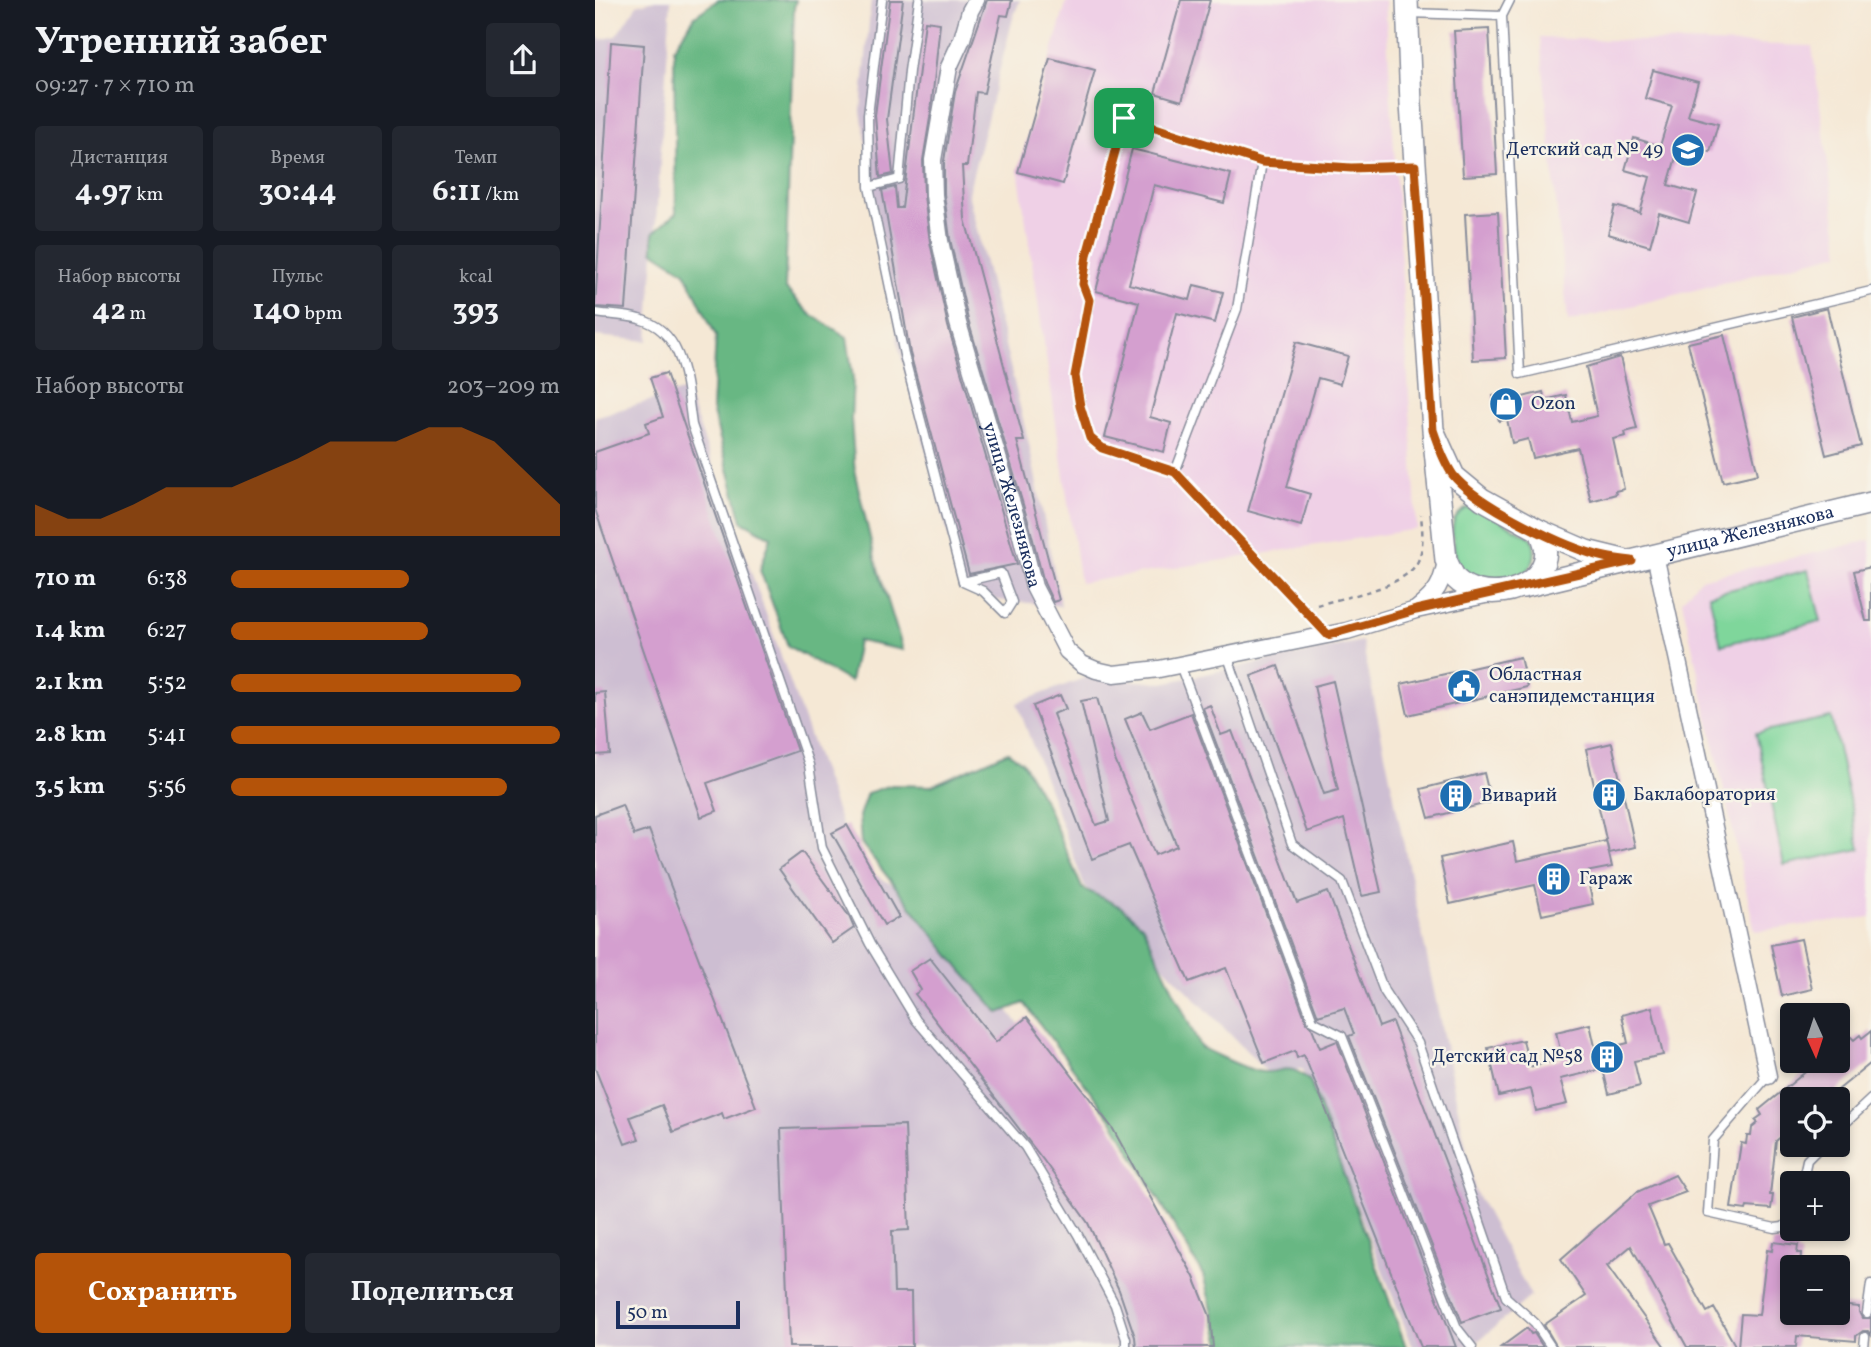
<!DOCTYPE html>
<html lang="ru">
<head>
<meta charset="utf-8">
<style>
  body { margin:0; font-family:Vollkorn,serif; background:#242831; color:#f1f3f6; height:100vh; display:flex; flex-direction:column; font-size:26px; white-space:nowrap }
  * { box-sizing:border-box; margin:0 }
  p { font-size:23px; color:#9ea1a6 }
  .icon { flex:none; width:38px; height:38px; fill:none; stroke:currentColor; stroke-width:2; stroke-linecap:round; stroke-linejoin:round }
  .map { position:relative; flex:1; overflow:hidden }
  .drawer { display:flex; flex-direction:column; background:#171b24; width:595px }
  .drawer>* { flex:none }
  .needle { width:46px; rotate:177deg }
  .tools { position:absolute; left:1185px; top:1003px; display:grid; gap:14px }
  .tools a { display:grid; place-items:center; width:70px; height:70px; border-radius:7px; background:#171b24; box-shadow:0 4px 10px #0003; font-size:35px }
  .scale { position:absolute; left:21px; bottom:18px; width:124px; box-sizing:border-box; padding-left:7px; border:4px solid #1b2f5e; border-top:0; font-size:19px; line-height:24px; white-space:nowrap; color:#1b2f5e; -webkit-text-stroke:5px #f7f3e8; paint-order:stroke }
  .pin { position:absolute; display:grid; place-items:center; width:60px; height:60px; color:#fff; margin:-30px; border-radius:14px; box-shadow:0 4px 10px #0006 }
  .round { display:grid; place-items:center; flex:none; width:74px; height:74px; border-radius:7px; background:#242831 }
  .head { display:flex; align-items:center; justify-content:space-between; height:119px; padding:0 35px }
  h1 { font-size:38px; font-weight:700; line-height:52px }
  .stats { display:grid; grid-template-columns:repeat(3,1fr); gap:10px; height:119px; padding:7px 35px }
  .stats div { display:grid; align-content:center; border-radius:7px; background:#242831; text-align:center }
  .stats b { font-size:30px; font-weight:700 }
  .stats small { font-size:19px; font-weight:400 }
  .stats p { font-size:19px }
  .chart { height:196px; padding:14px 35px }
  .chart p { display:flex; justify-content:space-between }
  .chart svg { width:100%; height:126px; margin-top:7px; fill:#b45309; opacity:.7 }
  .button { display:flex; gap:14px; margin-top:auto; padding:14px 35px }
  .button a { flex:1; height:80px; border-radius:7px; background:#b45309; color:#fff; font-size:28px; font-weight:700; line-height:80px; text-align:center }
  .button a+a { background:#242831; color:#f1f3f6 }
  ul { padding:0 35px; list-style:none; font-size:23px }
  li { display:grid; grid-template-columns:112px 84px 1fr; align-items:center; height:52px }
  li i { height:18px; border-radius:9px; background:#b45309 }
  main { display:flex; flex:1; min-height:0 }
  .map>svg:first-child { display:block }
  .built { fill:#efd0e6 }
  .industrial { fill:#cdbed2 }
  .green { fill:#7fd69b; stroke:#4d827c; stroke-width:2 }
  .forest { fill:#67b783; stroke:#417370; stroke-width:2 }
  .building { fill:#d49fcf }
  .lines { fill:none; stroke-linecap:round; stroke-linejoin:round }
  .lane-casing { stroke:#888c9a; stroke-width:11 }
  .street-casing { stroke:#888c9a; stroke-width:19 }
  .secondary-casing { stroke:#888c9a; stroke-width:24 }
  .path { stroke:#888c9a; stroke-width:2.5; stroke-dasharray:5 5; stroke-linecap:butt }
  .lane { stroke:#fff; stroke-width:8 }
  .street { stroke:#fff; stroke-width:16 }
  .secondary { stroke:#fff; stroke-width:21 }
  .route-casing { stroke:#fff; stroke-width:14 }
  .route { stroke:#b45309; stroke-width:9 }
  .labels { text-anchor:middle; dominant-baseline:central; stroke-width:5; stroke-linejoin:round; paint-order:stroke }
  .poi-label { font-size:19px; fill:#1b2f5e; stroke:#f7f3e8; text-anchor:start }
  .street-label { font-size:19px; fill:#1b2f5e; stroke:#f7f3e8 }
</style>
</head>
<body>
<main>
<section class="drawer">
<div class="head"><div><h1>Утренний забег</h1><p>09:27 · 7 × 710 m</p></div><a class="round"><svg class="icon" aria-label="share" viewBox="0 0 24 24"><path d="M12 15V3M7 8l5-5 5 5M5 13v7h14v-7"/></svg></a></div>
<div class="stats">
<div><p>Дистанция</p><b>4.97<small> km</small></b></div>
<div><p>Время</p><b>30:44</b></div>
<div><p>Темп</p><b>6:11<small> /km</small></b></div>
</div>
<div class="stats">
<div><p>Набор высоты</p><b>42<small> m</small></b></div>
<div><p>Пульс</p><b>140<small> bpm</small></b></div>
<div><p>kcal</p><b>393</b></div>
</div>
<div class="chart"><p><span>Набор высоты</span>203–209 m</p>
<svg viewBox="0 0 160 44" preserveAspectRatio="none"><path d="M0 44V33L10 38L20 38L30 33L40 27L50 27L60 27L70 22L80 17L90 11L100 11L110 11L120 6L130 6L140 11L150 22L160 33V44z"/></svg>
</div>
<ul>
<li><b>710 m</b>6:38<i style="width:54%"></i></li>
<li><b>1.4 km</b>6:27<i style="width:60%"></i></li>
<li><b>2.1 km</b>5:52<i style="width:88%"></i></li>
<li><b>2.8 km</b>5:41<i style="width:100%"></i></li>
<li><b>3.5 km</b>5:56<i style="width:84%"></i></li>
</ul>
<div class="button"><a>Сохранить</a><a>Поделиться</a></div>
</section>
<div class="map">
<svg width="1276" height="1347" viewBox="0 0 1276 1347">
  <rect width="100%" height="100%" fill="#f7f3e8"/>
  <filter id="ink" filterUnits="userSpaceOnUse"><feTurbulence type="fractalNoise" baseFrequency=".0143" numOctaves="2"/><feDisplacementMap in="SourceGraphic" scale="14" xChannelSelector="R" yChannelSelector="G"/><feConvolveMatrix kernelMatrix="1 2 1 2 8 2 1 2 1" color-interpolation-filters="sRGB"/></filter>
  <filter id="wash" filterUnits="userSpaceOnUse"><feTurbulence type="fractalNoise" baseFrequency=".00686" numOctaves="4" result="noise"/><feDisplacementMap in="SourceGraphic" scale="28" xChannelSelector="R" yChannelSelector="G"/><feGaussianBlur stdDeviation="1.57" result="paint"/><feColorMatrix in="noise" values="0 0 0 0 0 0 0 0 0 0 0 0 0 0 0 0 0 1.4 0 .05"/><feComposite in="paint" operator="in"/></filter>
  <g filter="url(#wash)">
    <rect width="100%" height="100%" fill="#f5e8d5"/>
    <path class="built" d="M472 0H790L822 529 485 583 423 169Z
      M945 38 1217 46 1245 253 973 322Z
      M1276 540V917L1160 931 1087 600 1105 579Z"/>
    <path class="industrial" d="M60 0H76L53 341 0 336V35L6 40 21 36 42 5Z
      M276 0H425L418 18 373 193 434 444 466 606 402 600 365 580 304 348 266 111Z
      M91 390 260 863 335 907 507 1134 603 1347H0V417Z
      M767 641 880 1191 936 1296 876 1347H818L707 1068 678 1078 489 885 422 703 492 677 568 683Z"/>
    <path class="green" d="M875 507 882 508 937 538C954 584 884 597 866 569 860 559 859 548 858 537 856 522 860 513 875 507Z
      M1213 570 1226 621 1126 645 1114 595Z
      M1236 717 1265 849 1189 865 1161 733Z"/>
    <path class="forest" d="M123 0H201L199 8 190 288 215 314 252 337 258 378 256 419 260 474 280 559 308 650 263 641 255 682 193 646 165 570 176 537 147 521 117 409 121 336 90 272 58 251V233L81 213 79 48 100 16Z
      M413 752 427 762 451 804 487 888 526 907 548 926 605 1047C623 1055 643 1066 662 1071 685 1077 691 1058 715 1081L811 1347H627L608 1275 519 1123 429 1003 404 1013 367 971 266 843 264 816 272 793 297 785 336 786Z"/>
    <g id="blocks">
      <path class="building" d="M295 0H308L292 119 298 174 285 177 280 115Z
        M392 0H417L413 16 406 15 389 93 381 92 372 166H367L370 219 429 441H422L464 600 458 602 449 583 435 528 373 320 355 239 349 194V161L360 92Z
        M586 0H615L587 101 560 93Z
        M330 21 345 23 336 112 328 160 329 196 335 242 353 326 422 564 374 574 315 353 287 190 300 187 302 208H307Z
        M894 29 902 174 868 176 859 31Z
        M16 42 49 45 31 309 0 307Z
        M455 58 500 70 468 184 423 172Z
        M1058 70 1103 82 1093 116 1123 124 1115 152 1085 143 1073 185 1102 193 1094 222 1064 213 1055 246 1013 234 1020 206 1045 213 1055 177 1030 170 1039 138 1065 146 1077 106 1050 98Z
        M537 149 636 174 629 203 559 185 534 284 595 300 599 285 628 292 620 323 582 313 555 417 576 423 569 452 510 437 544 302 501 291Z
        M903 212 911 358 878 360 870 214Z
        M1232 308 1266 446 1231 455 1197 317Z
        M1129 335 1163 474 1128 482 1093 343Z
        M701 342 753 356 745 384 723 378 692 487 715 494 706 526 653 511Z
        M1025 357 1042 429 1030 432 1031 436 1018 439 1029 489 1020 491 1021 494 996 501 983 448 938 458 933 439 917 443 912 419 904 421 898 396 917 391 919 399 948 392 950 400 971 395 977 422 1002 416 991 367Z
        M71 373 202 751 112 783 122 811 106 817 0 509V452L54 433 51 423 68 417 55 378Z
        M1276 567V621H1271L1259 571Z
        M925 657 932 687 813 715 806 684Z
        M683 666 729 794 743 790 719 686 738 681 786 892 767 896 749 819 712 832 656 676Z
        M10 692 15 754 0 755V693Z
        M465 695 471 709 458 714 501 825 514 821 486 701 502 698 520 760 560 855 582 846 530 719 547 712 555 729 596 713 712 1023 717 1028 725 1048 742 1041 861 1347H826L709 1055 702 1058 700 1051 669 1063 631 968 594 982 534 845 497 859 438 706Z
        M615 705 626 735 637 731 702 903 733 892 784 1027 797 1022 906 1308 867 1322 754 1036 759 1034 749 1008 723 1016 608 708Z
        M1017 743 1040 847 1014 853 991 749Z
        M889 773 896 802 834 818 826 789Z
        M27 805 39 835 54 830 161 1107 129 1119 127 1113 78 1132 67 1105 35 1117 44 1139 30 1144 0 1068V815Z
        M252 825 304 917 289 925 237 833Z
        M1011 841 1017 867 991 872 998 904 947 915 940 885 855 904 845 858 918 842 922 861Z
        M207 852 254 916 259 928 237 943 184 869Z
        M1206 939 1217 989 1187 996 1176 945Z
        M335 958 401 1042 432 1017 518 1129 599 1277 615 1316 618 1347H541L540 1337 524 1290 493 1223 449 1161 320 994 326 990 315 971Z
        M1057 1007 1068 1055 1039 1061 1045 1086 1014 1094 1008 1069 965 1079 972 1104 941 1111 936 1089 904 1096 893 1048 928 1040 934 1067 967 1059 961 1032 995 1024 1001 1051 1033 1043 1027 1015Z
        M1276 1031V1063L1238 1094 1234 1090 1224 1099H1197V1127L1181 1141 1175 1195H1178L1176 1209 1152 1207 1151 1210 1136 1208 1146 1143 1151 1144 1152 1136H1156L1157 1128 1163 1123 1160 1120 1167 1115 1164 1110 1225 1060H1242V1047L1255 1036 1259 1040 1265 1035 1267 1038Z
        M310 1125 314 1230 297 1231 299 1292H316L317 1347H194L186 1129Z
        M1080 1175 1091 1192 1053 1206 1069 1244 1073 1243 1112 1312 1119 1308 1141 1347H1092L1036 1246 1012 1266 1070 1347H962L949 1325 991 1296 966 1259 1042 1192Z
        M1178 1242 1203 1245 1202 1253H1206L1205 1267H1197V1312H1242V1305L1264 1307V1312L1267 1318H1276V1335L1273 1331H1268L1261 1336V1341L1202 1336 1201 1347H1143L1146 1314 1164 1315 1172 1250 1177 1251Z
        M932 1328 936 1334 939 1333 948 1347H906Z"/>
    </g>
  </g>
  <g filter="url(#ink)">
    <use href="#blocks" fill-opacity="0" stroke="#888c9a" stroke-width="2"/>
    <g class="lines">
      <g class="lane-casing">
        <path id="lane" d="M287 0 273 115 274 187 309 355 368 582
          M915 0 907 16 925 374 1276 291
          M813 13 907 16
          M667 162 642 309 580 472 733 635
          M274 187 304 179 314 71 324 0
          M0 313C14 315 30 315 44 319 91 331 91 386 97 425L214 765 227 848 275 944 321 1020 430 1147 483 1235 520 1305 531 1339V1347
          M580 472 507 448 495 438 485 406 480 376 494 300 488 284 492 255 529 118 667 162 756 168 820 166
          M406 573 417 602 410 613 388 591 368 582Z
          M633 657 697 844 747 881 789 991 823 1043 911 1297 940 1323 956 1347
          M585 665 718 1021 747 1036 862 1328 877 1347
          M1173 1076 1118 1140 1113 1213 1180 1228 1188 1227 1197 1219
          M1242 1131 1276 1099
          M1207 1183 1212 1160 1228 1144
          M1272 1313 1276 1284
          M1269 1347 1270 1337"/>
      </g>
      <g class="street-casing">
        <g id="street">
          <path id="s1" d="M381 0 375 11 367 39 354 67 338 160 339 195 345 241 363 323 425 531 439 587 472 651 487 664 501 670 519 674 564 669 752 631 821 610 895 594"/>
          <path d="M1060 555 1173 1076"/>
          <path d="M823 608C842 593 847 584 851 560"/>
        </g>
      </g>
      <g class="secondary-casing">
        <g id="secondary">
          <path d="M812 0 816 104 838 430 851 560C854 566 857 574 861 579 884 602 938 595 949 562 953 551 949 541 945 531L887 499 859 476 838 430"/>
          <path d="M945 531 991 551 1028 560"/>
          <path id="s2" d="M928 587 1276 503"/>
        </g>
      </g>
      <path class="path" d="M722 605C749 597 808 588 822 563 830 548 827 529 826 514"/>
      <use href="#lane" class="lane"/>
      <use href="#street" class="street"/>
      <use href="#secondary" class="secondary"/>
    </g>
  </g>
  <g class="lines" filter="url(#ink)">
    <g class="route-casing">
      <path id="route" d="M529 118 667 162 756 168 820 166 838 430C843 445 849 462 858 475 882 505 972 549 1010 557 1019 559 1028 560 1037 561L821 610 733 635 580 472 507 448 495 438 485 406 480 376 494 300 488 284 492 255Z"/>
    </g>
    <use href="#route" class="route"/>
  </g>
  <defs>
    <g id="school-disc" transform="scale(1.75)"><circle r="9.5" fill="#1f6fb2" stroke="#f7f3e8"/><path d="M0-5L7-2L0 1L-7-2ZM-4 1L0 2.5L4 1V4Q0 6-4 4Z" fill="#fff"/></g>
    <g id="shop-disc" transform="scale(1.75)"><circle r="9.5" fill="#1f6fb2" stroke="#f7f3e8"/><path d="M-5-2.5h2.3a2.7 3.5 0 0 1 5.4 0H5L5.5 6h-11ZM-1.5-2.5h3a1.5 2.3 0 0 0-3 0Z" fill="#fff"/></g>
    <g id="civic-disc" transform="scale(1.75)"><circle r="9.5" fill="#1f6fb2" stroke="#f7f3e8"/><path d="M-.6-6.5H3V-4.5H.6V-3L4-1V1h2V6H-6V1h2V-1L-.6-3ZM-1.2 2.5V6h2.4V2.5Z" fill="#fff"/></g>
    <g id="building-disc" transform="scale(1.75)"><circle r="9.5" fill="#1f6fb2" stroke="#f7f3e8"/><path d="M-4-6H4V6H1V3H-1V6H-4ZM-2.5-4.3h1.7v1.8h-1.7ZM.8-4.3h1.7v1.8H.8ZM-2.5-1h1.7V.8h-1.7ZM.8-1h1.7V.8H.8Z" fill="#fff"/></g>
  </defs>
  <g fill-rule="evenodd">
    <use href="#school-disc" x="1093" y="150"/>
    <use href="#shop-disc" x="911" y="404"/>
    <use href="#civic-disc" x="869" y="686"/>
    <use href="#building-disc" x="1014" y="795"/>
    <use href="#building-disc" x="861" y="796"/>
    <use href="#building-disc" x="959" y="879"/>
    <use href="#building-disc" x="1012" y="1057"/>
  </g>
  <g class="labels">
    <g class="poi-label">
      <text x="1068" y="150" text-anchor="end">Детский сад № 49</text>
      <text x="936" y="404">Ozon</text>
      <text x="894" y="675">Областная<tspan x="894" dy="22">санэпидемстанция</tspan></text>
      <text x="1038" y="795">Баклаборатория</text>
      <text x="886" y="796">Виварий</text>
      <text x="984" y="879">Гараж</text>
      <text x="988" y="1057" text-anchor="end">Детский сад №58</text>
    </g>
    <g class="street-label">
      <text stroke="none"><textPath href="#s1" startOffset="522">улица Железнякова</textPath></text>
      <text stroke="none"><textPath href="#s2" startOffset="234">улица Железнякова</textPath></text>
    </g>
  </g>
</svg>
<div class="tools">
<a><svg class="needle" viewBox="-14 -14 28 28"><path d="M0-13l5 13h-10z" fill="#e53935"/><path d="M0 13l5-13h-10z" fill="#9ea1a6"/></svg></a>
<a><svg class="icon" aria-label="locate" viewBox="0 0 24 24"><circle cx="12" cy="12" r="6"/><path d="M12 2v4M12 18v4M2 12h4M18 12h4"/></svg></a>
<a>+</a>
<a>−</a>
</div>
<div class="scale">50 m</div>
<div class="pin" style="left:529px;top:118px;background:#1e9e55"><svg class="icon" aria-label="arrive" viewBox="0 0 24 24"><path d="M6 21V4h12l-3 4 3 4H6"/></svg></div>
</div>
</main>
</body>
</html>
